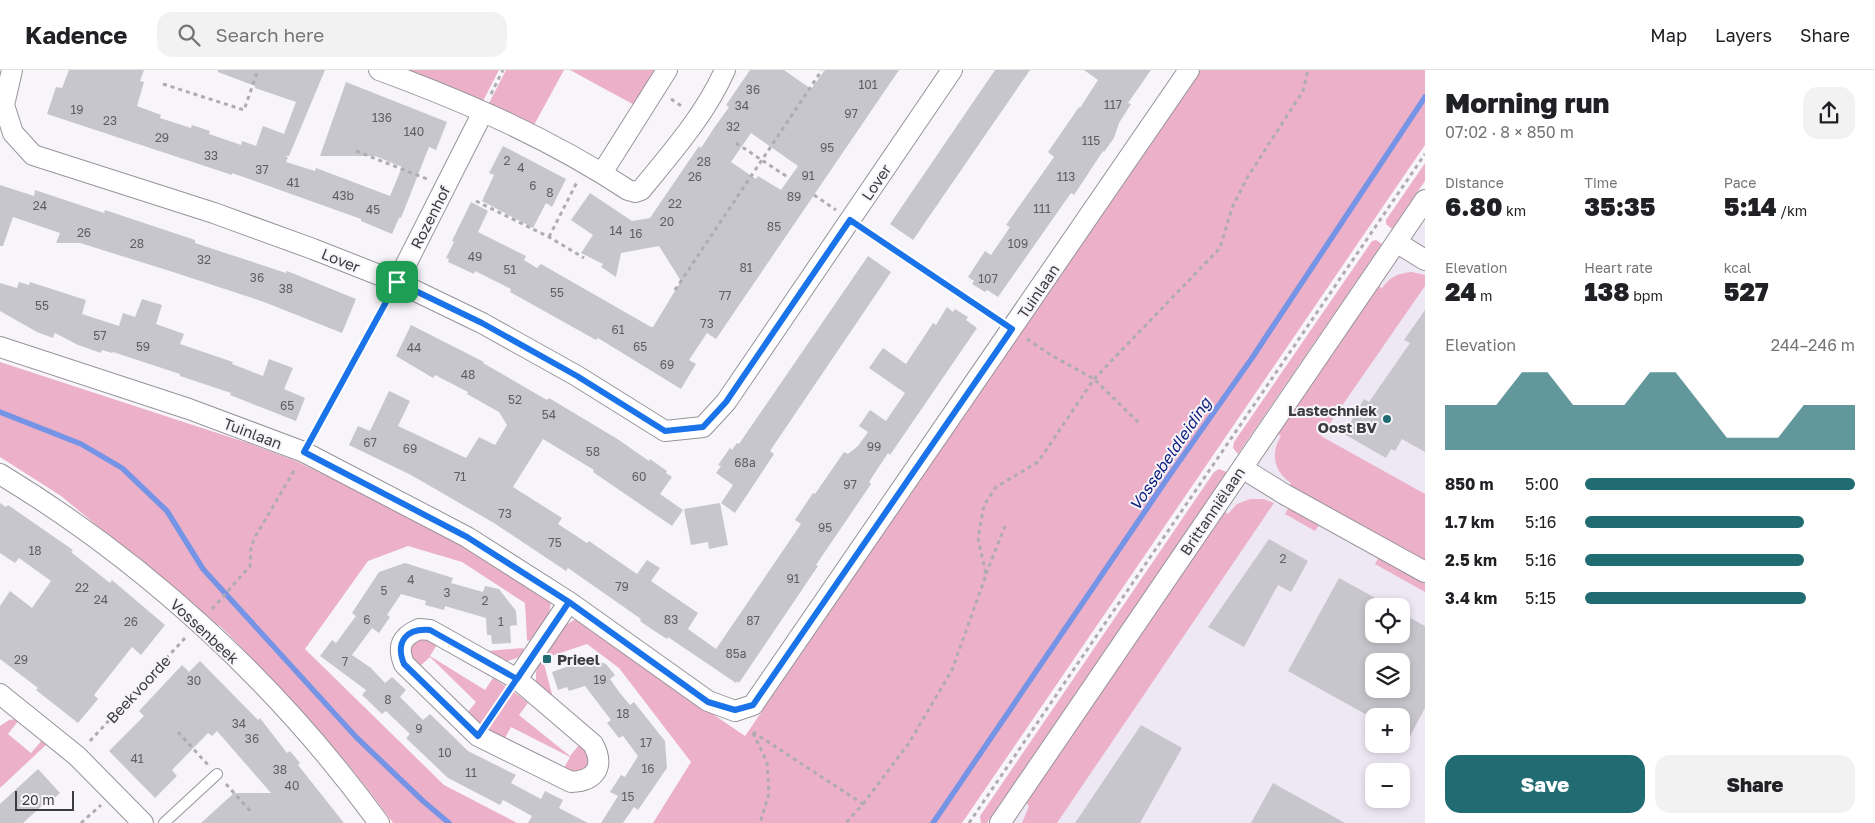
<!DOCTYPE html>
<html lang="en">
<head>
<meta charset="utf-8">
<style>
  body { margin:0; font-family:"Golos Text",sans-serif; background:#f2f2f2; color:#202124; height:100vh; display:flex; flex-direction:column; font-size:19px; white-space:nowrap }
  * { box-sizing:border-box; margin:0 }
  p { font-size:16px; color:#757577 }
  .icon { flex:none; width:28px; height:28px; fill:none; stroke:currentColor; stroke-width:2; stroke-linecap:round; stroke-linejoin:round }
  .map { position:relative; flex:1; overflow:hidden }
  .details { display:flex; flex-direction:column; background:#fff; width:450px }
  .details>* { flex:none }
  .buttons { position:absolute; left:1365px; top:528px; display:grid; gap:10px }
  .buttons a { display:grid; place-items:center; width:45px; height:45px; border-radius:10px; background:#fff; box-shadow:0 2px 8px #0003; font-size:25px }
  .scale { position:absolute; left:15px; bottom:12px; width:59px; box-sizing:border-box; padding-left:5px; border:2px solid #3c3b3d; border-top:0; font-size:14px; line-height:18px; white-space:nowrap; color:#3c3b3d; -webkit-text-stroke:4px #f7f5fa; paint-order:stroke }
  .pin { position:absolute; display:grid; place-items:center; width:42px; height:42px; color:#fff; margin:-21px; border-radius:10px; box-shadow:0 2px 8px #0006 }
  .round { display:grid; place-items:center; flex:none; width:52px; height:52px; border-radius:15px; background:#f2f2f2 }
  .headline { display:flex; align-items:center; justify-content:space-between; height:85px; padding:0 20px }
  h1 { font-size:28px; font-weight:800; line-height:38px }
  .metrics { display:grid; grid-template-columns:repeat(3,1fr); gap:8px; height:85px; padding:5px 20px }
  .metrics div { display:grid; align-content:center }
  .metrics b { font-size:25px; font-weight:800 }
  .metrics small { font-size:14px; font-weight:400 }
  .metrics p { font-size:14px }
  .chart { height:140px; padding:10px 20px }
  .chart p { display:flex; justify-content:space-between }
  .chart svg { width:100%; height:90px; margin-top:5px; fill:#216c72; opacity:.7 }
  .primary-button { display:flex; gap:10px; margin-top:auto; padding:10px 20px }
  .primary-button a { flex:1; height:58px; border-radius:15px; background:#216c72; color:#fff; font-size:20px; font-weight:800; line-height:58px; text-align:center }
  .primary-button a+a { background:#f2f2f2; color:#202124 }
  ul { padding:0 20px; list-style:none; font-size:16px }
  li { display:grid; grid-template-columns:80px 60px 1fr; align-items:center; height:38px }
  li i { height:12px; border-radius:6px; background:#216c72 }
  header { display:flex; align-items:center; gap:30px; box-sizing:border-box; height:70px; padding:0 25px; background:#fff; border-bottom:1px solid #e0e0e0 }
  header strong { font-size:24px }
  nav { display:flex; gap:28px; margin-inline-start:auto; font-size:18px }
  .search { width:350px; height:45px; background:#f2f2f2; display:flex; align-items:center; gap:12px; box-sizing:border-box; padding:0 18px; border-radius:15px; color:#757577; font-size:19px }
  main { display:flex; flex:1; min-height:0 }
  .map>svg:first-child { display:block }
  .built { fill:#eee8f4; fill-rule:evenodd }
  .green { fill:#edb0c9; fill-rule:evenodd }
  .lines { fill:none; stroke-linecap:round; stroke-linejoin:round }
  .stream { stroke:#7594e5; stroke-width:5.5 }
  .building { fill:#c7c6cc; fill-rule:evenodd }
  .service-casing { stroke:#979499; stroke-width:12 }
  .minor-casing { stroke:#979499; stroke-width:22 }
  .path { stroke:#aeacb0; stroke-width:3; stroke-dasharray:4 4; stroke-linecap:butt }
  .service { stroke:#fff; stroke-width:10 }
  .minor { stroke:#fff; stroke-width:20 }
  .route-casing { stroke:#fff; stroke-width:10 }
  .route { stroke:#1a73e8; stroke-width:6 }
  .poi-dot { fill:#216c72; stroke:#f7f5fa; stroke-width:2 }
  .labels { text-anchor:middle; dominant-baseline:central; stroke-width:4; stroke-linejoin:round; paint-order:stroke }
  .number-label { font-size:12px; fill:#5f5e61 }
  .street-label { font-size:15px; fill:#3c3b3d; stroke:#f7f5fa }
  .poi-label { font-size:15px; font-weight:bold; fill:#3c3b3d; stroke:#f7f5fa; text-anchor:end }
  .water-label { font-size:16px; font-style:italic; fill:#10217e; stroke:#f7f5fa }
</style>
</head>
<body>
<header>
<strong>Kadence</strong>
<div class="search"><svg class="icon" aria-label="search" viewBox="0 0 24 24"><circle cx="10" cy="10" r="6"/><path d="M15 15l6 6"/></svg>Search here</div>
<nav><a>Map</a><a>Layers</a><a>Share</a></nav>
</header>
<main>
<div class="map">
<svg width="1425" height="753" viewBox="0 0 1425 753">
  <rect width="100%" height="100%" fill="#f7f5fa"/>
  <path class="built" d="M1425 148V753H1007ZM1374 536H1401V564H1374ZM1374 591H1401V619H1374ZM1374 646H1401V674H1374ZM1374 701H1401V729H1374Z"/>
  <path class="green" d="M402 0H499L482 33Z
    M506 0H564L534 55 488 35Z
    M570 0H660L638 37Z
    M1200 0H1425V75L962 753H653L691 692 619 598 587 574 548 587 547 584C555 572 563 552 578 549L591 554 588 559 745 666ZM1336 160 1252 288 1191 374Z
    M1425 93V111L1392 159 1386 154V150Z
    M1376 170 1382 174 1238 384 1233 378 1234 372 1372 171Z
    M1412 202 1425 205V216L1321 366 1425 424V492L1289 417 1291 413C1274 402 1270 383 1281 366L1278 364 1378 216 1382 218C1390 207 1398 203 1412 202Z
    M0 292 251 374 296 391 383 433 454 471 551 532 549 545 530 570 527 571 525 533 462 492 408 476 368 491 305 579 444 715 517 753H393C341 681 282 617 219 555L215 559 134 486 61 426 0 387Z
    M1219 399 1227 402 987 753H981L980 746 1214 402Z
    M1250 429H1263L1274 433 1057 753H1022L1029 736 1026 733 1225 442 1228 444 1237 434Z
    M1289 437 1320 454 1315 461 1285 444Z
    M1379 487 1425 512V522L1375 494Z
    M421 568 438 573 430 586 485 620 493 608 507 617 481 656 467 643 476 632 430 587 419 597 410 585 411 577Z
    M523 578 524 582 517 588 505 592 487 581Z
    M539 593 544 594 553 628 536 613V602Z
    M513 621 528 633 519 645 570 686 579 675C590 684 591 692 583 704L563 700 570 687 511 657 504 670 486 660Z
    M18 649 19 650 8 664 31 683 43 669 48 673 0 718V656L9 650Z"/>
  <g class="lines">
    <path class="stream" d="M0 342 81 374 122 398 167 441 203 499 356 667 423 731 449 753
      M933 753 1169 406 1252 288 1425 27"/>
  </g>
  <path class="building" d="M69 0H144L140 11 144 12 137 36 161 45 160 48 191 58 192 55 210 61 209 64 241 75 242 71 256 76 263 56 284 64 296 32 255 18V16L218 2V0H325L289 86H284L288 87 286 92 315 101 316 98 390 126 402 97 375 86H320L346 12 447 52 436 80 429 77 401 148H399L392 164 361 151V149L232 103V105L47 44 56 17 62 18Z
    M750 0H784L811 19 825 0H899L716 269 707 263 689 290 696 294 681 319 598 268 596 270 510 222 511 219 475 201 474 204 448 192 449 189 446 188 454 172 452 171 471 132 488 141 478 162 526 186 524 190 537 198 541 194 651 257H653L681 211 659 176 621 183 616 207 601 197 603 194 581 183 593 165 571 150 590 123 632 151 650 148 699 76 701 78 714 58 729 37 726 35ZM751 63 798 96 781 120 758 106 756 109 731 92Z
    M995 0H1030L913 170 890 154Z
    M1084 0H1151L1128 33 1131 34 1119 53 1114 68 1104 82 1103 81 1074 125 1071 123 998 227 987 220 985 222 972 214 974 211 968 207 985 181 991 185 1010 157 1006 155 1054 87 1048 82 1079 37 1080 38 1098 10Z
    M503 76 566 109 552 137 546 133 533 158 482 131 494 105 489 103Z
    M0 115 34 126 35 120 104 143 105 140 195 170V173L286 203 287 201 356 229 342 263 264 232 173 202 80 173H56L60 163 13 147 3 176H0Z
    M868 186 891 202 770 381 774 384 735 443 721 433 733 415 716 403 721 396 718 395 730 378 732 380 737 373 739 374Z
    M19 212 29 215 30 212 86 230 82 244 119 256 123 243 135 247 142 229 162 235 156 254 184 264 180 274 233 292 232 294 263 306 269 289 293 298 284 319 305 328 296 351 230 325 231 323 180 306V304L113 282 112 283 102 280 101 283 78 275 55 263 53 268 37 262 0 241V213L17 218Z
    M947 237 953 242 955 239 968 247 966 250 977 258 890 385 888 383 869 412 871 414 816 495 818 496 739 613 737 611 736 613 668 567 667 569 653 560 640 551 641 549 568 498 566 501 494 453 411 405 349 375 358 356 370 361 389 321 410 331 398 356 466 388 479 367 495 375 507 355 499 342 467 324 468 322 435 305 433 308 396 286 411 255 484 292 483 293 547 330 549 328 619 370 649 391 650 389 667 401 666 403 672 407 660 424 683 440 672 456 593 402 594 400 543 369 513 417 562 448 558 454 587 473 589 471 637 504 647 490 660 498 651 511 698 543 688 559 716 579 801 454 795 450 813 423 815 424 844 382 848 384 858 376 868 362 859 356 870 340 886 351 905 323 869 298 883 278 906 294 933 253 936 255Z
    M1425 240V382L1402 369 1395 381 1391 379 1386 388 1344 364 1364 329 1369 332 1410 273 1404 270Z
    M0 433 6 437 8 435 73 480 71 482 110 513 112 510 165 555 141 585 132 577 94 625 98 629 78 653 36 620 38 618 0 589V536L10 521 32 538 51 511 19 488 15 493 0 483Z
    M720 433 728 475 709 479 708 472 691 475 684 439Z
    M1269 469 1308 491 1291 522 1278 515 1244 577 1208 557Z
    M405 493 453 508 451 513 483 522 485 516 499 519 516 541 517 555 510 556 511 573 492 574 491 565H487L486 548 445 536 444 540 425 535 426 531 401 524 387 545 390 547 379 563 372 558 352 585 371 598 385 613 392 607 406 620 400 627 423 650 430 644 468 681 516 705 511 713 541 729 545 721 563 730 559 738 588 753H528L532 746 503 730 500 735 448 708 406 668 410 664 386 641 382 644 362 625 366 620 320 586 332 570 336 573 356 546 352 543 379 502Z
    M1339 508 1390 536H1374V564H1401V543L1425 556V638L1409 668 1401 664V646H1374V649L1288 601ZM1374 591H1401V619H1374Z
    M580 585 606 594 615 605 610 609 619 622 630 635 634 632 665 671 667 698 638 740 634 737 623 753H601L618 726 610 722 621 705 625 707 638 686 623 666 619 668 607 653 611 650 585 616 569 621 567 617 558 620 552 602 569 596 567 590Z
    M200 591 258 650 260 648 287 683 290 681 300 693 298 695 344 753H201L234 723H271L217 661 212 666 208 663 172 700 177 706 155 728 109 681 144 646 139 641 182 595 189 602Z
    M1141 655 1182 678 1140 753H1075Z
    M38 699 60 723 48 734 46 732 23 753H0V734Z
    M1273 713 1345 753H1251Z"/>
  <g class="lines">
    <g class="service-casing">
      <path id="service" d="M164 753 217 704"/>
    </g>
    <g class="minor-casing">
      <path id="minor" d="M12 0 4 35 13 63 33 85 214 143 313 179 397 212 482 253 577 306 665 361 703 357 726 332 952 0
        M379 0C466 32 551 69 628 120L635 122 641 120C672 82 705 45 725 0
        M602 103 667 0
        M1396 172 1425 190
        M397 212 483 42
        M0 277 189 339 304 382 467 467 569 532 708 631 735 641 753 635 1189 0
        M1242 398 1284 424 1425 502
        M0 404C147 493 278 614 379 753
        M419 559 430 560 517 609 593 674C605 696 596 711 571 712L478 666 404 594C397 576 401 567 419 559Z
        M517 609 569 532
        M0 624 77 686 143 753
        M1000 753 1425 130"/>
    </g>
    <path class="path" d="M163 14 244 40 258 0
      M491 24 503 0
      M671 29 683 37
      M736 73 789 108
      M356 81 427 109
      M814 125 836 140
      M476 131 549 167 584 188
      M866 160 995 248
      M549 167 578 110
      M675 220 822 0
      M1027 269 1051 285 1094 309 1140 354
      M314 365 388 228
      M986 504 1005 456
      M212 539 250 496 251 477 255 467 295 399
      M489 650 506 624
      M178 662 208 695
      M753 662 863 734 846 753
      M753 663 767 692 769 723 760 753
      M90 671 186 567
      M226 714 252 743
      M863 734 909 673 952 600 986 505 978 468 984 435 996 417 1038 392 1094 309 1220 178 1232 138 1247 108 1303 21 1308 0
      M81 753 101 735
      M969 753 1425 84"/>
    <use href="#service" class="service"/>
    <use href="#minor" class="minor"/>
  </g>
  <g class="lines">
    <g class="route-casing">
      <path id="route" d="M397 212 304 382 467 467 569 532 517 609 430 560C406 558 395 572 404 594L478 666 569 532 708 632 735 640 753 635 1012 259 850 150 726 332 703 357 665 361 577 306 482 253 397 212"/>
    </g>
    <use href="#route" class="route"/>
  </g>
  <g class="poi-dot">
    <circle cx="1387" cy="349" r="5"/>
    <rect x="542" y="584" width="10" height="10" rx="2.5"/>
  </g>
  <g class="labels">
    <g class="number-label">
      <text x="868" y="14">101</text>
      <text x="753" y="19">36</text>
      <text x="1113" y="34">117</text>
      <text x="742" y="35">34</text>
      <text x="77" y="39">19</text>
      <text x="851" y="43">97</text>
      <text x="382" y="47">136</text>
      <text x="110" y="50">23</text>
      <text x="733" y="56">32</text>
      <text x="414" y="61">140</text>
      <text x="162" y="67">29</text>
      <text x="1091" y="70">115</text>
      <text x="827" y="77">95</text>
      <text x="211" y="85">33</text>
      <text x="507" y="90">2</text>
      <text x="704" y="91">28</text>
      <text x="521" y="97">4</text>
      <text x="262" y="99">37</text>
      <text x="808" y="105">91</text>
      <text x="695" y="106">26</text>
      <text x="1066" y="106">113</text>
      <text x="293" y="112">41</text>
      <text x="533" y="115">6</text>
      <text x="550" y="122">8</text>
      <text x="343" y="125">43b</text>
      <text x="794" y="126">89</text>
      <text x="675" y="133">22</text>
      <text x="40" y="135">24</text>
      <text x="1042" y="138">111</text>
      <text x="373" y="139">45</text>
      <text x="667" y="151">20</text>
      <text x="774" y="156">85</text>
      <text x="616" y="160">14</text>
      <text x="84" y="162">26</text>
      <text x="636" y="163">16</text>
      <text x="137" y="173">28</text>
      <text x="1018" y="173">109</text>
      <text x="475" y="186">49</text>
      <text x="204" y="189">32</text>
      <text x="746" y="197">81</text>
      <text x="510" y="199">51</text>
      <text x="257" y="207">36</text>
      <text x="988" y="208">107</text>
      <text x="286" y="218">38</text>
      <text x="557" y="222">55</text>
      <text x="725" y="225">77</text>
      <text x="42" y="235">55</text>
      <text x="707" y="253">73</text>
      <text x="618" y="259">61</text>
      <text x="100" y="265">57</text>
      <text x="143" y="276">59</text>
      <text x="640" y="276">65</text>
      <text x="414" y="277">44</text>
      <text x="667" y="294">69</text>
      <text x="468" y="304">48</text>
      <text x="515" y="329">52</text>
      <text x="287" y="335">65</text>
      <text x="549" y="344">54</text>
      <text x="370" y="372">67</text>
      <text x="874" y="376">99</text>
      <text x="410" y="378">69</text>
      <text x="593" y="381">58</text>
      <text x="745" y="392">68a</text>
      <text x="460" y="406">71</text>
      <text x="639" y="406">60</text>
      <text x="850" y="414">97</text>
      <text x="505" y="443">73</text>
      <text x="825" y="457">95</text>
      <text x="555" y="472">75</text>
      <text x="35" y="480">18</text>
      <text x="1283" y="488">2</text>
      <text x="793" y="508">91</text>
      <text x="411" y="509">4</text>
      <text x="622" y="516">79</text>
      <text x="82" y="517">22</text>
      <text x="384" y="520">5</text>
      <text x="447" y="522">3</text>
      <text x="101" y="529">24</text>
      <text x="485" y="530">2</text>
      <text x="367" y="549">6</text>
      <text x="671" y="549">83</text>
      <text x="753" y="550">87</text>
      <text x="131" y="551">26</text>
      <text x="501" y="551">1</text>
      <text x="736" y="583">85a</text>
      <text x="21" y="589">29</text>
      <text x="345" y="591">7</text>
      <text x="600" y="609">19</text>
      <text x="194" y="610">30</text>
      <text x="388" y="629">8</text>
      <text x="623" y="643">18</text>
      <text x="239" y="653">34</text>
      <text x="419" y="658">9</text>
      <text x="252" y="668">36</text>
      <text x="646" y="672">17</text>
      <text x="445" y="682">10</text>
      <text x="137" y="688">41</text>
      <text x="648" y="698">16</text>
      <text x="280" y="699">38</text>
      <text x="471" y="702">11</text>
      <text x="292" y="715">40</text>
      <text x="628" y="726">15</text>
    </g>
    <g class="street-label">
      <text transform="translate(876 112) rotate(-56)">Lover</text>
      <text transform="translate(430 147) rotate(-63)">Rozenhof</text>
      <text transform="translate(341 190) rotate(22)">Lover</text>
      <text transform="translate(1038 221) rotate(-56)">Tuinlaan</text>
      <text transform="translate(253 363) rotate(21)">Tuinlaan</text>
      <text transform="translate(1212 441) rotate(-56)">Brittanniëlaan</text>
      <text transform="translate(205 561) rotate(43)">Vossenbeek</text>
      <text transform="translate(138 619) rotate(-47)">Beekvoorde</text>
    </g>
    <g class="poi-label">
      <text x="1377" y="340">Lastechniek<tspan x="1377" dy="17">Oost BV</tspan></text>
      <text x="557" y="589" text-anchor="start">Prieel</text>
    </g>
    <g class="water-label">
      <text transform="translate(1170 384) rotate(-56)">Vossebeldleiding</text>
    </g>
  </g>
</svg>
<div class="buttons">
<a><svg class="icon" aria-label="locate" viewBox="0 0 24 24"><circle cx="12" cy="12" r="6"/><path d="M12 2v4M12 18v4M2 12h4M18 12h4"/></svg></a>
<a><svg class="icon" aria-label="layers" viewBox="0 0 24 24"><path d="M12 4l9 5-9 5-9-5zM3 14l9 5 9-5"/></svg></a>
<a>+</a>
<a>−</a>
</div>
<div class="scale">20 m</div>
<div class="pin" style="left:397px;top:212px;background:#1e9e55"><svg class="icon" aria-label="arrive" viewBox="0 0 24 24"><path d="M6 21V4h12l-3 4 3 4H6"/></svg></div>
</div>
<section class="details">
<div class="headline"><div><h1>Morning run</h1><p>07:02 · 8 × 850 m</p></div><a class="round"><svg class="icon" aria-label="share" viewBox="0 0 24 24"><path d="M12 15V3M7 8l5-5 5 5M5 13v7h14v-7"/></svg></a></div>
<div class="metrics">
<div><p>Distance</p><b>6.80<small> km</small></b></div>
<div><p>Time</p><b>35:35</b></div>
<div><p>Pace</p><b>5:14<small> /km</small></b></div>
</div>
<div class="metrics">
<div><p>Elevation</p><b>24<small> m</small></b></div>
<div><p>Heart rate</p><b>138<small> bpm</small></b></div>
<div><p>kcal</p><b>527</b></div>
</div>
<div class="chart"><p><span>Elevation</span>244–246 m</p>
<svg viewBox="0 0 160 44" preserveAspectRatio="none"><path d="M0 44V22L10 22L20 22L30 6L40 6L50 22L60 22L70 22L80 6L90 6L100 22L110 38L120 38L130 38L140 22L150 22L160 22V44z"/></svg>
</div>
<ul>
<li><b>850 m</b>5:00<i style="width:100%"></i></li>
<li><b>1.7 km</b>5:16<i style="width:81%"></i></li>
<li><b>2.5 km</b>5:16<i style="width:81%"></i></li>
<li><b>3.4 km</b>5:15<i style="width:82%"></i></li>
</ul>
<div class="primary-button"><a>Save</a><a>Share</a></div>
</section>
</main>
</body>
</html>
